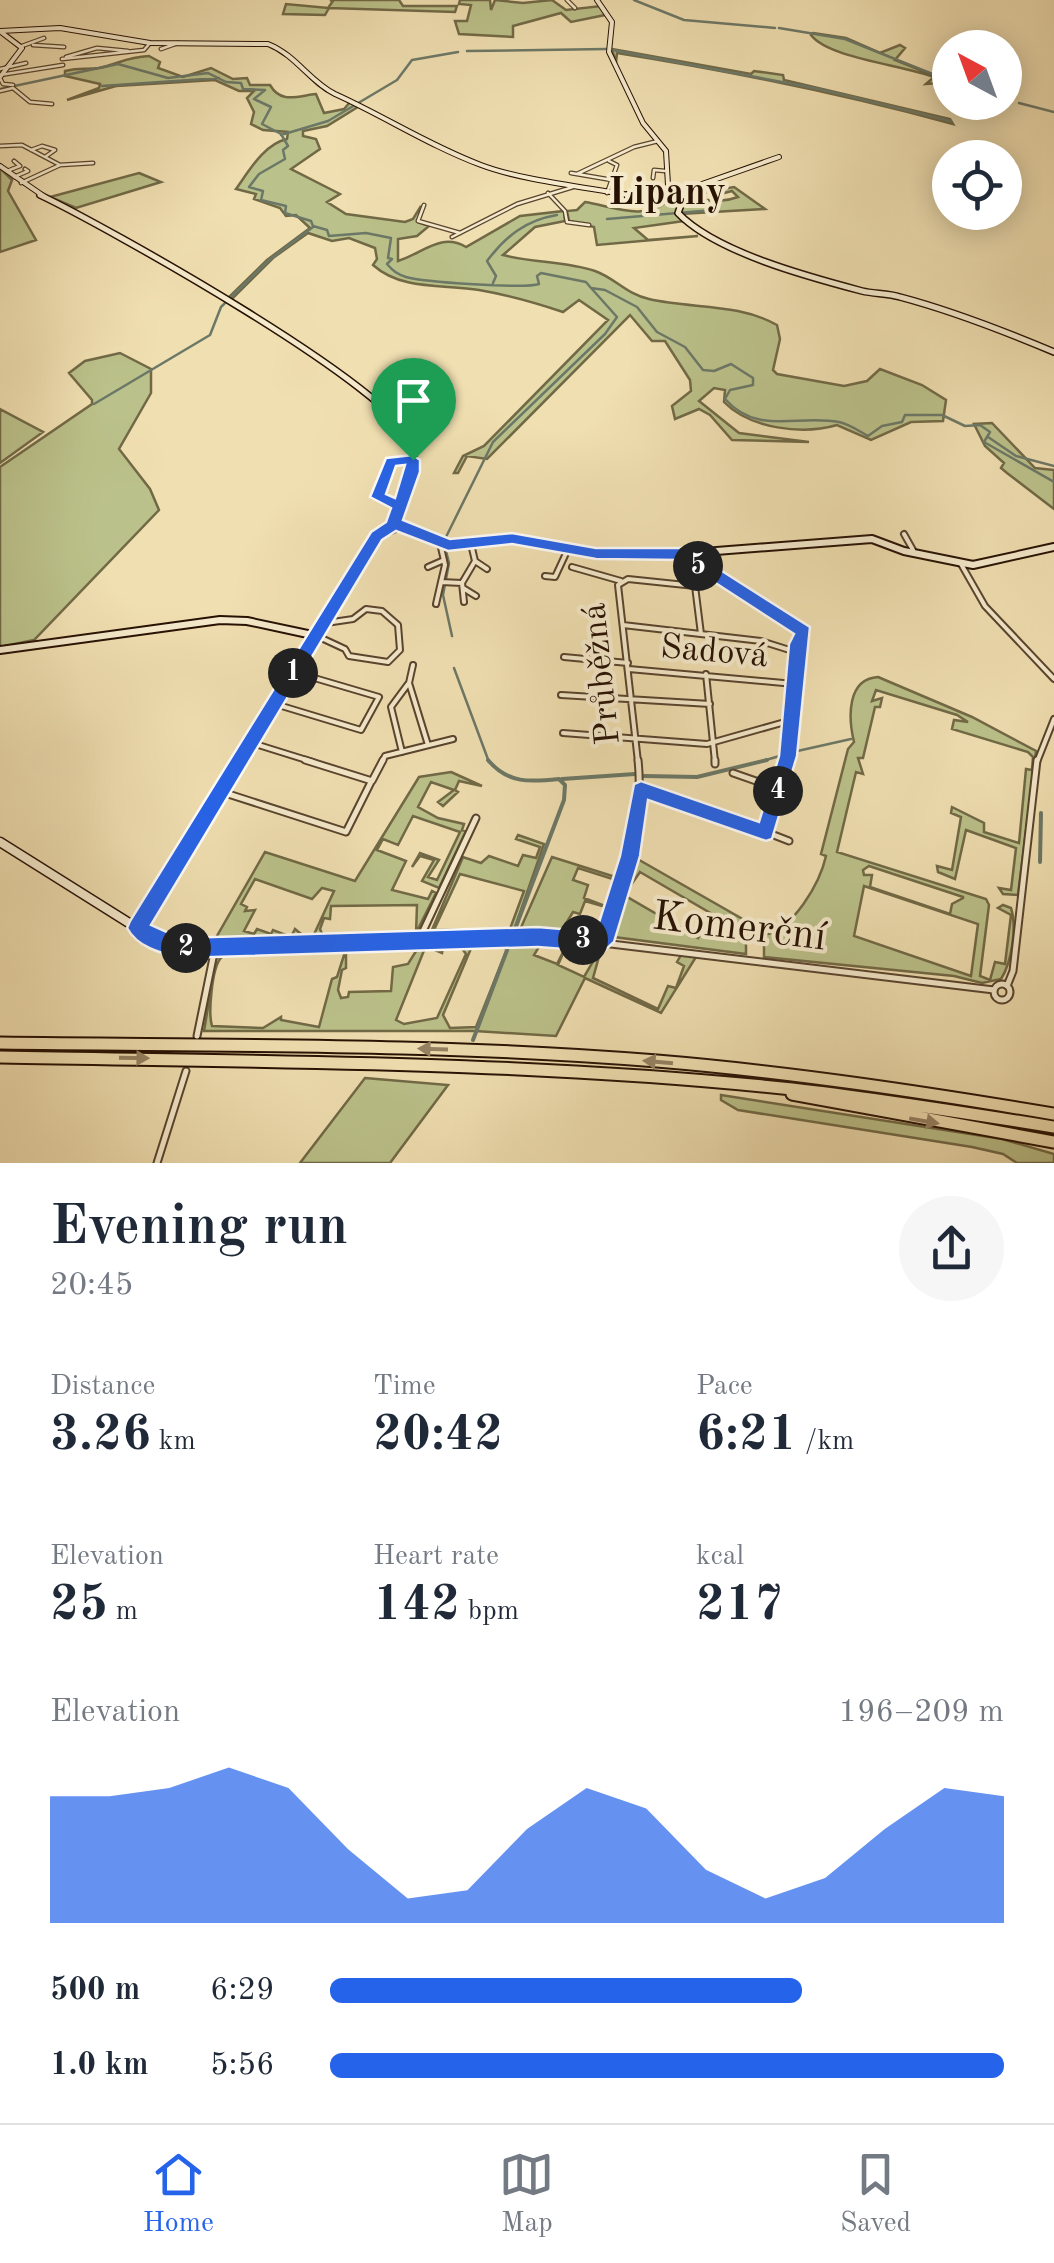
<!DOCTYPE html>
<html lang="en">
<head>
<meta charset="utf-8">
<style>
  body { margin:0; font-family:"Old Standard TT",serif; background:#f6f6f7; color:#1f2937; height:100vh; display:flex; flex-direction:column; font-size:38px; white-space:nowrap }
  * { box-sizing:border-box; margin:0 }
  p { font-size:32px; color:#747a83 }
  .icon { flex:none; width:55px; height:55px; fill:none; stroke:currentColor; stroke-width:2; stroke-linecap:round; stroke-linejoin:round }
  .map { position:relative; height:1163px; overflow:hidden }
  .side { display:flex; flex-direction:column; background:#fff; flex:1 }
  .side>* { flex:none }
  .needle { width:65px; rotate:319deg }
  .tools { position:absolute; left:932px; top:30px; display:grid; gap:20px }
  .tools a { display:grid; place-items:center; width:90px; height:90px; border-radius:50%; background:#fff; box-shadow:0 5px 25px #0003; font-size:50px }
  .pin { position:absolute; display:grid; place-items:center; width:85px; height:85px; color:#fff; margin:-102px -42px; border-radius:50% 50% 50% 0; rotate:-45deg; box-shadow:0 0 10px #0007 }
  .pin .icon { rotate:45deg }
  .km { position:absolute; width:50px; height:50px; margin:-25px; border-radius:50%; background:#222; color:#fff; font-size:28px; line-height:50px; text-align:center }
  .round { display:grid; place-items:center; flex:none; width:105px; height:105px; border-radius:52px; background:#f6f6f7 }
  .summary { display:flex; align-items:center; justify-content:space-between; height:170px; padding:0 50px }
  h1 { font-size:55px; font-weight:700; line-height:75px }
  .figures { display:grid; grid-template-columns:repeat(3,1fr); gap:15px; height:170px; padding:10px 50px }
  .figures div { display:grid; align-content:center }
  .figures b { font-size:50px; font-weight:700 }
  .figures small { font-size:28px; font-weight:400 }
  .figures p { font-size:28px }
  .chart { height:280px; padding:20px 50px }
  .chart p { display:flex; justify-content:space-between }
  .chart svg { width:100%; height:180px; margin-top:10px; fill:#2563eb; opacity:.7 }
  ul { padding:0 50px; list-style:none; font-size:32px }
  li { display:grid; grid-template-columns:160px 120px 1fr; align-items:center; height:75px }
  li i { height:25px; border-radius:12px; background:#2563eb }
  .tab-bar { display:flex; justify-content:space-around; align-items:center; height:140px; border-top:2px solid #e0e1e3; background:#fff; font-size:28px; color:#747a83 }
  .tab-bar a { display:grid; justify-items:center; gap:5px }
  .tab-bar .on { color:#2563eb }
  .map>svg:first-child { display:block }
  .green { fill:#bbc18a; stroke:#716946; stroke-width:2.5; fill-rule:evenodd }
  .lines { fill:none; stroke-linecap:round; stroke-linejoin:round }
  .stream-far1 { stroke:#6c7867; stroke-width:2.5 }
  .stream { stroke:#6c7867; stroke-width:4 }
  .street-far2-casing { stroke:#59442e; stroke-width:5 }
  .street-far1-casing { stroke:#59442e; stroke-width:8 }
  .street-casing { stroke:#59442e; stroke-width:9 }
  .secondary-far3-casing { stroke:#271103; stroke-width:6 }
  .secondary-far2-casing { stroke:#271103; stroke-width:8 }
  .secondary-far1-casing { stroke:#271103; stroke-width:10 }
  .secondary-casing { stroke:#271103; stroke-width:11 }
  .highway-casing { stroke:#271103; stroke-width:15 }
  .street-far2 { stroke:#f5eacc; stroke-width:2.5 }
  .street-far1 { stroke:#f5eacc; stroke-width:4 }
  .street { stroke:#f5eacc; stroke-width:5 }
  .secondary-far3 { stroke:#f5eacc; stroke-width:4 }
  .secondary-far2 { stroke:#f5eacc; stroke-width:5 }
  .secondary-far1 { stroke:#f5eacc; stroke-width:6 }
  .secondary { stroke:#f5eacc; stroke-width:8 }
  .highway { stroke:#f0dfb1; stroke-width:11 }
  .oneway { fill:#968263 }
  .route { fill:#2563eb; stroke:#fff; stroke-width:2.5; fill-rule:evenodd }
  .labels { text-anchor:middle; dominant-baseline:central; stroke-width:8; stroke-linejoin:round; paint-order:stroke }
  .street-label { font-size:35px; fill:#271103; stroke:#f5eacc }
  .far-district-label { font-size:38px; font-weight:bold; fill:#271103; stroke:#f5eacc }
  .near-street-label { font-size:42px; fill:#271103; stroke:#f5eacc }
</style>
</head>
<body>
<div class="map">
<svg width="1054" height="1163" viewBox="0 0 1054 1163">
  <rect width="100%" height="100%" fill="#f0dfb1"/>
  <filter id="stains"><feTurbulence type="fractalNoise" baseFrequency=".002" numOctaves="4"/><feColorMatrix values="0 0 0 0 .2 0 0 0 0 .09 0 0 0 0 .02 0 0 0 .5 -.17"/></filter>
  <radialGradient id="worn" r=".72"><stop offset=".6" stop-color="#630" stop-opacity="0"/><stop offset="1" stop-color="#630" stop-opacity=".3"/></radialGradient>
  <path class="green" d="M330 0H399L403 6H457L455 12 329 8 325 15 283 14 286 4 328 8 333 1Z
    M460 0H490L491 10 495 0 523 3 552 0 566 10 601 6 605 15 571 22 561 13 513 26V37L459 34 455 21H467L471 5 459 4Z
    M813 33 846 38 880 53 900 45 905 48 895 60 950 82 926 84 934 77C903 65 828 58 811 35Z
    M612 49 751 74 754 71 783 75 784 80 950 119 953 124C843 94 730 71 617 53L616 63Z
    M149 56 160 62 158 68 183 77 211 68 233 79 247 78 250 85H270C281 104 297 96 316 94L324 113 344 109 351 101 361 105 327 126 303 131V136L316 139 320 149 291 169 340 194 327 202 346 214 405 222 413 219 421 206 418 222 429 226 417 236 398 239V261C423 253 441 232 466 247L520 216 564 211 565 221 535 227 503 255C533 263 565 261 595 271 615 278 626 294 649 299 692 309 738 303 777 325L780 339 773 370 777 374 844 386 867 381 880 369 922 385 946 400 943 421 911 422 871 440 837 425C803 435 750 429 724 402L725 390 714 388 699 401 739 433 809 442 732 440 710 415 699 409 675 419 672 406 691 391 690 380 665 341H652L630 315 487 459 467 456 458 473H454L463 456 484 446 608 320 579 300 563 312C536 303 508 295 479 290 444 284 402 291 373 265L377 259 375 248 349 238 332 241 308 233 273 258 230 301 227 299 267 260 310 228 296 215 286 216 280 208 254 199 256 194 236 189C249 171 264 144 287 139L288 132 263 130 251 124 254 112 247 98 254 91H239L215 80 116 86 67 100 99 88 100 84 65 76V71C81 67 86 70 99 68 119 64 125 57 149 56Z
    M0 168 12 180 8 191 36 240 0 252Z
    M139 173 161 182 76 208 50 197Z
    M734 187 765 209 680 214 684 221 634 228 648 240 698 236 597 245 594 227 569 221 567 211 577 210 585 202C611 206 645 221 666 202H682L679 209 696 199C714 200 721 203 738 197L732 191 717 195 705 192Z
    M120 353 151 369V393L119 449 150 489 159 510 34 640 0 647V467L92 404V400L69 373 85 361Z
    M0 409 43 432 0 463Z
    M992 423 1035 468 1054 470V509L1007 473 1001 468 1004 463 985 446 974 424Z
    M878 677 972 717 1036 751 1018 895 1003 894 999 888 1011 890 1016 848 966 830 955 879 938 872 937 866 952 870 961 817 951 813 952 807 984 823V832L1019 843 1026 769 1032 770 1033 757 1028 752 952 729 954 720 968 722 957 715 876 690 872 701 882 698 880 707H875L863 758H858L863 774 856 772 837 852 986 899 989 905 980 976 990 980 995 962 1005 964 1011 915 998 908 1003 905 1011 908C1017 927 1012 962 1001 979L982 983 954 976 764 957V935C793 930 820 883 826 856L821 854 848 749 854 742C848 717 847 679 878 677ZM869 866 963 897V898L952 904 950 914 870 887 872 875H864L863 870ZM864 886 978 924 971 976 854 936Z
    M451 772 482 786 459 781 455 790 458 792 443 806 438 802 454 790 431 782 418 807 438 818 464 824 462 830 466 831 439 888 422 881 434 860 420 856 412 867 420 853 439 860 428 877 437 880 460 832 413 816 398 845 383 839 377 850 406 861 392 890 428 899 432 891 436 893 416 933 417 905 331 906 330 919 324 918 320 929 325 941H311L334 891 322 888 312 899 255 879 241 904 247 907 245 911 255 910 244 931 254 934 257 929 271 934 273 930 291 937 295 929 301 934 299 941 213 943 265 852 355 881 419 777Z
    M518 835 544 844 513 933 429 937 463 857 481 863 489 856 518 866 523 855 536 858 540 847 516 839ZM460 874 524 891 510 929 434 930Z
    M552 857 619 878 614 894 616 880 578 868 573 880 588 885 584 898 605 906 612 899 609 908 585 901 580 914 573 912 565 925 589 933 594 928 600 931 607 913 598 934 519 932Z
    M634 857 746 921V954L614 937 611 930ZM640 872 712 914 698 938 624 895Z
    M543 940 534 955 557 964 568 942 558 965 584 977 602 946 593 978 658 1009 668 986 676 988 684 966 677 962 681 955 696 957 661 1013 585 978 556 1036 475 1031H204L216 959 226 951H235C230 953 224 954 220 959 212 970 208 1013 212 1026L263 1028 281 1017V1020L319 1027 332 979 337 977 346 949V968L342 970 338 990 341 998 348 997 349 992 391 991 393 967 408 964 418 948H425L396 1020 404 1024 437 1018 466 954 461 947 443 948 442 953 430 948 472 946 443 1015 450 1028 476 1027 507 949 498 945 521 947V943Z
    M365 1078 448 1085 390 1163H300Z
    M721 1095 1002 1139 1054 1154V1163H1017L1003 1154 972 1147 738 1110 721 1100Z"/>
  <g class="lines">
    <path class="stream-far1" d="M634 0 684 20 775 28
      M779 28 845 39 950 81
      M612 50 819 89 951 121
      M467 51 606 49
      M102 86 219 78
      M0 89 118 64 168 78 208 73 226 82 241 83 243 89 265 90 254 99 271 107 262 124 281 134 288 146 283 150 285 159 259 174 249 187 263 191 261 200 286 206 285 213 311 221 313 226 327 230 329 236 366 233 391 238 388 258 392 259 387 264C393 271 397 274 406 277 423 282 525 289 539 284L537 276 541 273 586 282 591 288 605 290 637 307 657 332 685 347 703 370 714 371 731 364 753 378V385L730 390 725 399C758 436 797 414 839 422 849 424 859 431 868 436L882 426 902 422 905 415H942L965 426 980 425 990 432 984 442 1054 482
      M1019 103 1054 112
      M281 135 328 121 397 80 412 60 458 52
      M607 219 713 210
      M493 283 496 276 487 261C506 236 526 220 557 215
      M94 404 210 335 221 307 269 260 313 227
      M988 437 1016 456 1054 466
      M445 539 493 442 605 334 617 317 592 289
      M445 547 449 563 443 595 452 636
      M454 668 489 762
      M793 752 851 739
      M759 762 783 755"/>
    <path class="stream" d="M644 776 697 777 767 760
      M562 779 635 774
      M1040 862 1041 813
      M473 1040 564 800 565 785 559 779C530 782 508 784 488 760"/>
    <g class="street-far2-casing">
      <path id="street-far2" d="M567 0 575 8
        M33 45 64 47
        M22 46 44 38
        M161 49 178 43
        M66 57 97 48 128 51
        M62 59 144 50 150 43
        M0 69 26 63
        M0 75 63 65
        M0 78 3 84 13 85
        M0 91 13 88 30 102 52 104
        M0 146 22 145 60 165
        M31 150 42 146 55 150 45 157
        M7 171 20 166 14 161
        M571 173 612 180
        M577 174 634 147 658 141
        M14 177 28 171 25 169
        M653 178 654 170 665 171
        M21 183 60 165 93 163
        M548 193 565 211 567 222 589 225
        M607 193 617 165 609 161
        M424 205 418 221 460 233
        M452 237 517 204 573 187"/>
    </g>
    <g class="street-far1-casing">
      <path id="street-far1" d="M400 506 378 497 391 461 413 460
        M904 534 913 550
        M440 543 445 565 441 582 462 583
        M471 544 475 561 487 569
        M685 554 689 561 804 632 797 644 786 762
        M961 564 985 606 1054 679
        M428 567 444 560
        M572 567 621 581
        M545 576 555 577 568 549
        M695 586 701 634
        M695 586 709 571
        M463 588 476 596
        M464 602 462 583 475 561
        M436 604 441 582
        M623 625 761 641 796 652
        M317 636 345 649 349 656 388 662 400 650 398 625 382 611 366 609 353 619 326 623
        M564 657 628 663
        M413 665 409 683 428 745
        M629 669 794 684
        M706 674 715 762
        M561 695 710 704
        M275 704 361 730 379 697 294 672
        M563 733 707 744 792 720
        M252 743 313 762
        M402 752 391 707 408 684
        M382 762 385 756 453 739
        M638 762 618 585 628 579 695 586
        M1037 762 1054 719"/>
    </g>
    <g class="street-casing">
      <path id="street" d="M305 760 372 781 383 760
        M715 760V764
        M733 773 779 789
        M641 790 766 832 787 760
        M222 792 346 832 371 782
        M766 832 789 841
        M137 928 174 944 215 948 197 1036
        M603 942C622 883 645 823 638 760
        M417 944 476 818
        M215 948 561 938 994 990
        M994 992a8 8 0 1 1 16 0a8 8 0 1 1-16 0Z
        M1007 986 1013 971 1037 760
        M157 1163 186 1071"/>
    </g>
    <g class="secondary-far3-casing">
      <path id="secondary-far3" d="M597 0 612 22 609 52 643 123 666 151 668 185 678 197
        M0 31 60 28 150 43 268 44C296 55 310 82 335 94 384 116 430 146 481 165 523 181 593 188 640 197
        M0 77 22 48 1 32
        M0 166 45 197
        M655 197 668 196 779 157"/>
    </g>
    <g class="secondary-far2-casing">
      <path id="secondary-far2" d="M40 195C103 225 400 390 414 446
        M627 195 644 198 672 195
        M676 195 682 202 678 213C715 252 809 277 862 291 874 294 888 293 900 297 953 311 1004 331 1054 352"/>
    </g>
    <g class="secondary-far1-casing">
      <path id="secondary-far1" d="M393 526 412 471 414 444
        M0 650 220 620 247 621 317 636
        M238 762 377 536 402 525 449 545 512 539 596 553 678 554 872 539 904 551 973 565 1054 547"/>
    </g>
    <g class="secondary-casing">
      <path id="secondary" d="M0 842 137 928 240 760"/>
    </g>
    <g class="highway-casing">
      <path id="highway" d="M0 1043C219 1046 439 1043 657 1061 790 1072 922 1092 1054 1114
        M0 1057C264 1062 530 1061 792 1089 880 1099 967 1113 1054 1127
        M792 1094 1054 1142"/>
    </g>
    <use href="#street-far2" class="street-far2"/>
    <use href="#street-far1" class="street-far1"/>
    <use href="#street" class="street"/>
    <use href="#secondary-far3" class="secondary-far3"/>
    <use href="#secondary-far2" class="secondary-far2"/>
    <use href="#secondary-far1" class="secondary-far1"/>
    <use href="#secondary" class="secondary"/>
    <use href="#highway" class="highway"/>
  </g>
  <defs><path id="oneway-solid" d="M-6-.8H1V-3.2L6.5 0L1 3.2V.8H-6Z" transform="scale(2.5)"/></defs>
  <g class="oneway">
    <use href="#oneway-solid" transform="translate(433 1049) rotate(-178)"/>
    <use href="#oneway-solid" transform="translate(134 1058) rotate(1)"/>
    <use href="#oneway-solid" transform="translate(658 1062) rotate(-175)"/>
    <use href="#oneway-solid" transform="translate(924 1121) rotate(10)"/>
  </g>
  <path class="route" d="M413 455 420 460V472L403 520 450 539 512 533 596 548H686L810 627 797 756 772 839 766 841 648 800 640 856 614 942 603 952 538 947 180 958C160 953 137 947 127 928L130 921 371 532 386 522 391 508 370 497 386 458ZM405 465 395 498 386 494 396 466ZM396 531 448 551 512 544 596 559 680 560 794 634 789 644 779 756 759 822 641 781 634 784 620 856 596 932 538 927 180 938 151 925 382 540Z"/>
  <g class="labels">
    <g class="street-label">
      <text transform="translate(714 652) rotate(5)">Sadová</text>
      <text transform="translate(602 674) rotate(-96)">Průběžná</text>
    </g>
    <g class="far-district-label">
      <text x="667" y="194">Lipany</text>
    </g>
    <g class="near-street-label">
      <text transform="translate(739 928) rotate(7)">Komerční</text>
    </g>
  </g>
  <rect width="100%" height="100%" filter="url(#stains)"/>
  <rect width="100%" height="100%" fill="url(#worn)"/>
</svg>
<div class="tools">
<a><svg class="needle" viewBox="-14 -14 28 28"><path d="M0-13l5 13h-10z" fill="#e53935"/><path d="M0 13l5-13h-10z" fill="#747a83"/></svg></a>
<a><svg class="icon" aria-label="locate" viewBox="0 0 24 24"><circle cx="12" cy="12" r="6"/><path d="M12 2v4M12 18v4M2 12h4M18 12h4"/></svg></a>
</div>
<div class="pin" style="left:413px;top:460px;background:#1e9e55"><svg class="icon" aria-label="arrive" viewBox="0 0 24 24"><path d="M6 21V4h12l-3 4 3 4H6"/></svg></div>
<b class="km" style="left:293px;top:673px">1</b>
<b class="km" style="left:186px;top:948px">2</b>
<b class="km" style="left:583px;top:940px">3</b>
<b class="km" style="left:778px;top:791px">4</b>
<b class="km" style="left:698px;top:566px">5</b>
</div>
<section class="side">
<div class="summary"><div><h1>Evening run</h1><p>20:45</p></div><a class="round"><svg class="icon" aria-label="share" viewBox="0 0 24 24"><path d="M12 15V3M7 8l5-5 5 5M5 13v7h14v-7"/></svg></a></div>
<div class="figures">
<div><p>Distance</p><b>3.26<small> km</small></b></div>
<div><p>Time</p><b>20:42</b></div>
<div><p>Pace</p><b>6:21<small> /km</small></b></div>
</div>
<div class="figures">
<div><p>Elevation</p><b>25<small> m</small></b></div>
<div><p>Heart rate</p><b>142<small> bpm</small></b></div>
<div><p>kcal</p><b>217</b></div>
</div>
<div class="chart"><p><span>Elevation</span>196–209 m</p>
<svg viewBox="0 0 160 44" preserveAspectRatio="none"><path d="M0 44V13L10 13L20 11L30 6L40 11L50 26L60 38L70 36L80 21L90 11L100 16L110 31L120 38L130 33L140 21L150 11L160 13V44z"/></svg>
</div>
<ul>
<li><b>500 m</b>6:29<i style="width:70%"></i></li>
<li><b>1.0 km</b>5:56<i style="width:100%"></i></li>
</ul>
</section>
<nav class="tab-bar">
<a class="on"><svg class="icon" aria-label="home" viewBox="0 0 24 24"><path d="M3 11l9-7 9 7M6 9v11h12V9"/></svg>Home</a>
<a><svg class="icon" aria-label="map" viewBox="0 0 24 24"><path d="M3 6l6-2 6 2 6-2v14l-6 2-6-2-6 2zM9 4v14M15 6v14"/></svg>Map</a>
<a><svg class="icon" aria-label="saved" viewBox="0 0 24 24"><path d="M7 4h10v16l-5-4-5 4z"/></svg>Saved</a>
</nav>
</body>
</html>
